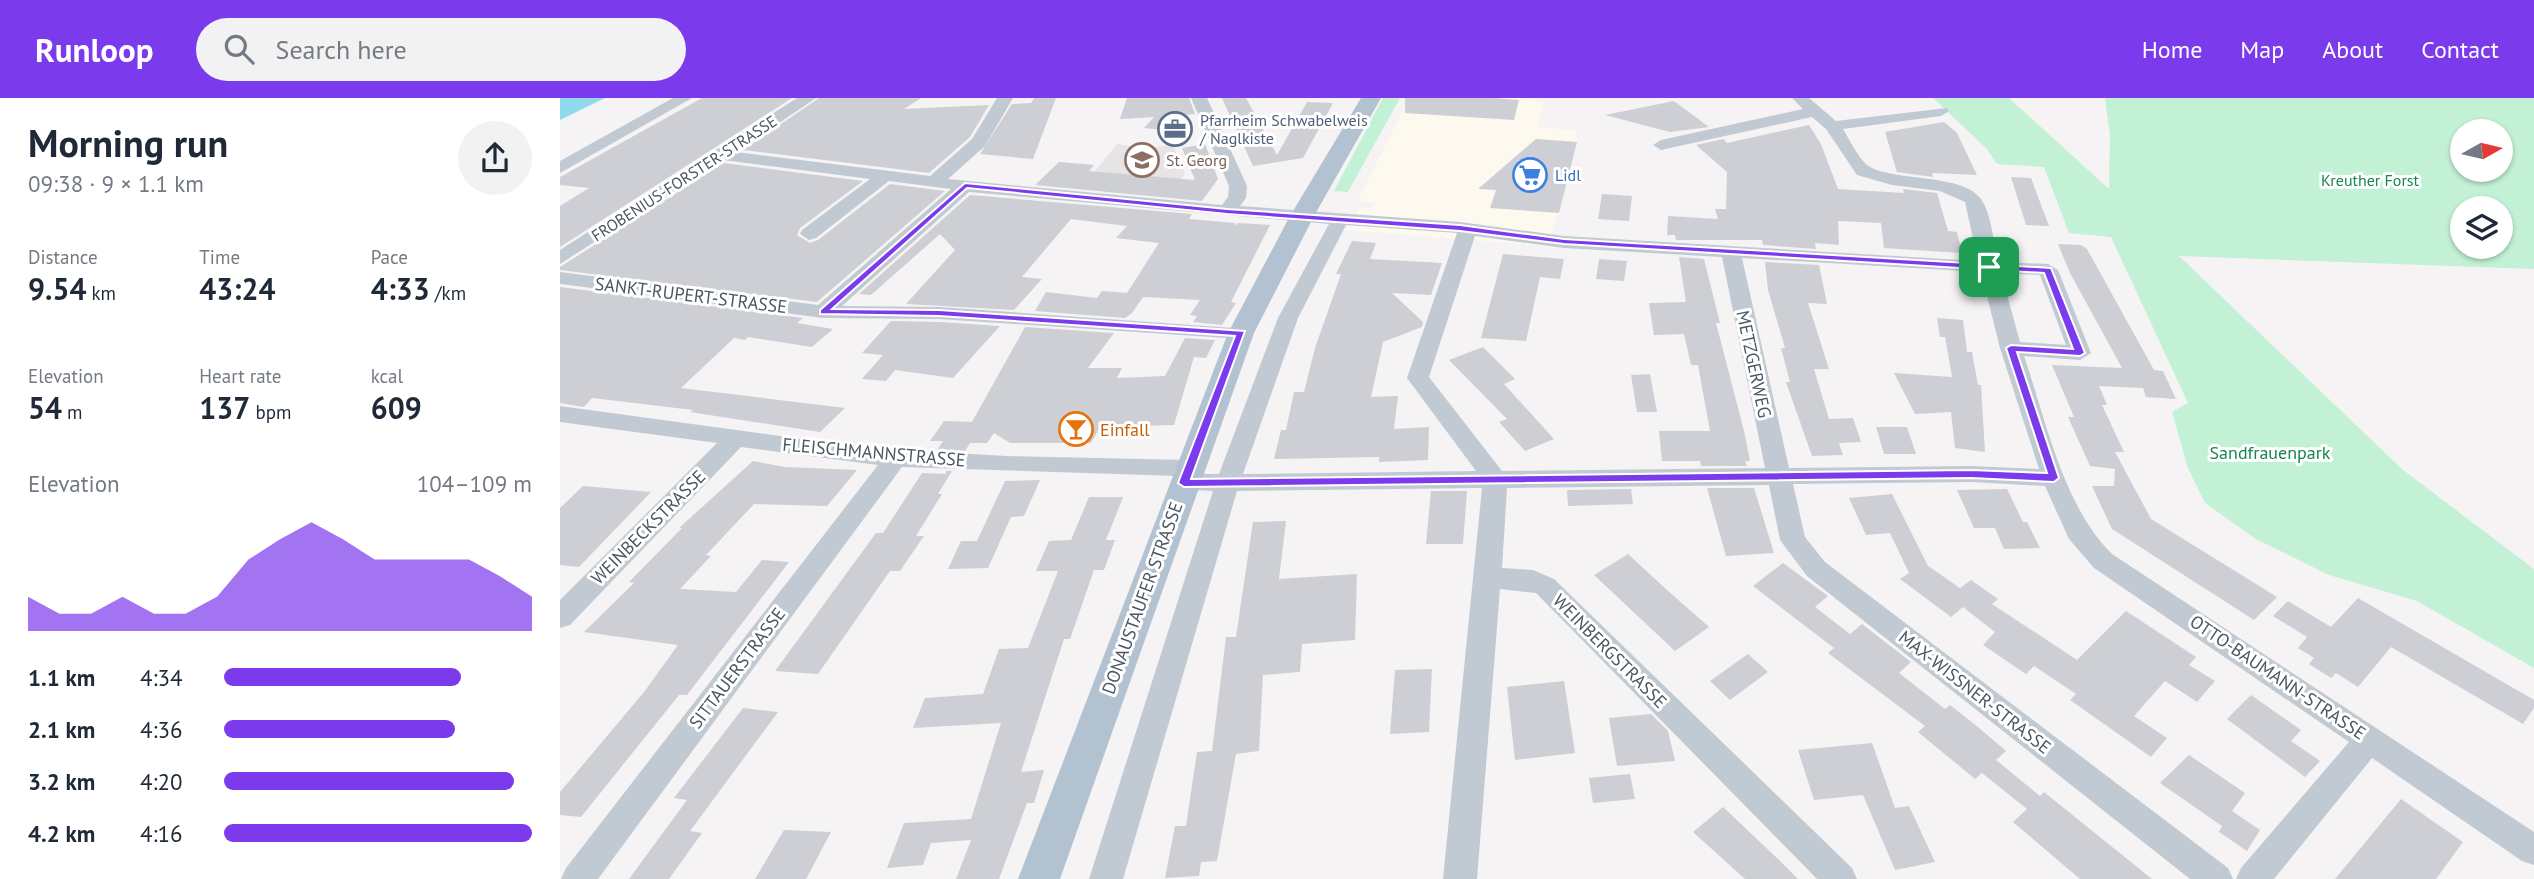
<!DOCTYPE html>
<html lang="en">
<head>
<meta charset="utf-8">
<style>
  body { margin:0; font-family:"PT Sans",sans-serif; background:#f2f2f3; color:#1f2937; height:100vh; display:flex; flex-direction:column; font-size:26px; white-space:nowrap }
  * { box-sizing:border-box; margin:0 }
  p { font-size:23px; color:#747a83 }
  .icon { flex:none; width:38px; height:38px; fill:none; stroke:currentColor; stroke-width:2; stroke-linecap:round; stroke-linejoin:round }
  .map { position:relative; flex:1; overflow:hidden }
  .drawer { display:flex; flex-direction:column; background:#fff; width:560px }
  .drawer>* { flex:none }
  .needle { width:46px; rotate:82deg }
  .controls { position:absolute; left:1890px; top:21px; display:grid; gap:14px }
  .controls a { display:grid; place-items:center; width:63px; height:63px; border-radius:50%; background:#fff; box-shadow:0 2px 5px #0004; font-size:35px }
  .pin { position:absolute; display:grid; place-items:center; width:60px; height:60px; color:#fff; margin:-30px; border-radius:14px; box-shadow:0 4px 10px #0006 }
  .round { display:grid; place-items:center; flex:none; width:74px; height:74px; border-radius:37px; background:#f2f2f3 }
  .head { display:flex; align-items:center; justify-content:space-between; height:119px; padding:0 28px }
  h1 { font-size:38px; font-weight:600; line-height:52px }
  .stats { display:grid; grid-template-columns:repeat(3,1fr); gap:10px; height:119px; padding:7px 28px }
  .stats div { display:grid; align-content:center }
  .stats b { font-size:30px; font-weight:600 }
  .stats small { font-size:19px; font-weight:400 }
  .stats p { font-size:19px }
  .chart { height:196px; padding:14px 28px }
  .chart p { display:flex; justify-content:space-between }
  .chart svg { width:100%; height:126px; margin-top:7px; fill:#7c3aed; opacity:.7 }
  ul { padding:0 28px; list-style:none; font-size:23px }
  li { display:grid; grid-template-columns:112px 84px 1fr; align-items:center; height:52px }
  li i { height:18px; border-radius:9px; background:#7c3aed }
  header { display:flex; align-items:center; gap:42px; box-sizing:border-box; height:98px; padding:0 35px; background:#7c3aed; color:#fff }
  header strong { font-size:33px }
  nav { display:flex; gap:38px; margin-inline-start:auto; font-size:24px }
  .search { width:490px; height:63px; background:#f2f2f3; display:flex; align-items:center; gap:18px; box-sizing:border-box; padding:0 24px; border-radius:38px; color:#747a83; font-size:26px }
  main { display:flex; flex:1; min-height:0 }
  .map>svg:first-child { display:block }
  .commercial { fill:#fdf9ef }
  .education { fill:#e6e4e5 }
  .green { fill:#c3f1d5; fill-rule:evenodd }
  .water { fill:#90daee }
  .building { fill:#cdcfd5 }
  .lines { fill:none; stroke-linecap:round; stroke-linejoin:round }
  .minor { fill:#c1cad2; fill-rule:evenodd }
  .major { fill:#b3c2d1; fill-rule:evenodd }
  .route { fill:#7c3aed; stroke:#fff; stroke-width:2; fill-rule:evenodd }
  .labels { text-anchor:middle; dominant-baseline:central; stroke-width:6; stroke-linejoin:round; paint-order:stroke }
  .far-service-label { font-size:16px; fill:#4e5e75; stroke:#fff; text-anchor:start }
  .far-education-label { font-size:16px; fill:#785e54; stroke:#fff; text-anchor:start }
  .far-shop-label { font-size:16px; fill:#366cbe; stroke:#fff; text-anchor:start }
  .far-street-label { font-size:16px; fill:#4a5661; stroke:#fff }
  .far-park-label { font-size:16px; fill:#17864f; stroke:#fff }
  .street-label { font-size:18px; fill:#4a5661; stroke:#fff }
  .food-label { font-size:18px; fill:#c56008; stroke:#fff; text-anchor:start }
  .park-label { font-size:18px; fill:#17864f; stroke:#fff }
</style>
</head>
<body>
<header>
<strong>Runloop</strong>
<div class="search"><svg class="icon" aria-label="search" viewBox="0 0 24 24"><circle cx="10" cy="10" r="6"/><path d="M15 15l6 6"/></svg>Search here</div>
<nav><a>Home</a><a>Map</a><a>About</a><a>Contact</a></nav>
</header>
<main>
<section class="drawer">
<div class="head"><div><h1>Morning run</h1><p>09:38 · 9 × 1.1 km</p></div><a class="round"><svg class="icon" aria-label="share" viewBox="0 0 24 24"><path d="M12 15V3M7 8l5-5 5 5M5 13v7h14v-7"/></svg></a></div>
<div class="stats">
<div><p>Distance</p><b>9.54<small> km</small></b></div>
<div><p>Time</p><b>43:24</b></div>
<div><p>Pace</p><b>4:33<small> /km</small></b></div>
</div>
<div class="stats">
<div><p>Elevation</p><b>54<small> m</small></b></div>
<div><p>Heart rate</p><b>137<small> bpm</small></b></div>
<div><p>kcal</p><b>609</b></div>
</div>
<div class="chart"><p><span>Elevation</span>104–109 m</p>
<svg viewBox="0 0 160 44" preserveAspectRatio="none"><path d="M0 44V32L10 38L20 38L30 32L40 38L50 38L60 32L70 19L80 12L90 6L100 12L110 19L120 19L130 19L140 19L150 25L160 32V44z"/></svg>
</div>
<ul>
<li><b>1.1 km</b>4:34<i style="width:77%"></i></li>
<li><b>2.1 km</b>4:36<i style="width:75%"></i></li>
<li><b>3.2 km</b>4:20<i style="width:94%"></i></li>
<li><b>4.2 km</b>4:16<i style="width:100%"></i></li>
</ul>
</section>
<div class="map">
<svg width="1974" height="781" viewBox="0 0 1974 781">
  <rect width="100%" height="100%" fill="#f5f3f3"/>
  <path class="commercial" d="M849 0H967L984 5 978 29 1015 32 1017 44 999 115 987 148 786 132 800 110H811L814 105 797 103Z"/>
  <path class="education" d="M557 46 583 50 613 47 625 76 610 95 524 87Z"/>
  <path class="green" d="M823 0H840L788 94 774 93Z
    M1373 0H1449L1549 91 1550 37 1545 0H1974V171L1619 158 1843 372 1974 471V570L1857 503 1769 477 1696 441 1645 405 1628 370 1612 314 1628 305 1551 139 1509 135 1484 69 1437 66 1426 50ZM1902 33H1941V72H1902ZM1902 110H1941V149H1902Z"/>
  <path class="water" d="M0 0H45L0 22Z"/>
  <path class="building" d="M142 0H232L0 149V108L29 90 0 87V79Z
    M259 0H361L344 11 429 7 410 39 369 75 183 52Z
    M474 0H496L473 61 420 56 452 6 471 5Z
    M567 0H629L635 16 625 17 633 35 584 30 594 19 560 21Z
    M662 0H686L717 57 747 4 773 5 743 60 693 68Z
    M845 0H933L959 2 954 22 845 15Z
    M1114 3 1149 29 1110 34 1045 17Z
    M1384 24 1397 35 1417 77 1372 75 1373 79 1337 74 1325 34Z
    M1249 27 1261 46 1278 91 1344 95 1343 91 1377 95 1388 133 1397 134 1402 155 1324 150 1321 125 1278 123 1279 147 1255 145 1256 151 1203 147 1202 142H1116L1115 137H1107L1108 118 1158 121 1155 111H1166L1167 74 1136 47 1163 41 1167 45Z
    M976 41 1017 44 999 115 930 110 936 92 918 91Z
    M645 46 658 81 642 103 475 87 499 64 534 67 529 73 635 82 622 50Z
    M164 65 303 83 240 130 237 137 250 145 258 142 330 86 385 93 257 204 0 172V169Z
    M1451 79 1471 80 1489 128 1466 127Z
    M1042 96 1072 98 1069 123 1038 121Z
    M410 97 632 116 629 121 675 125 676 128 678 125 710 127 671 204 676 205 662 227 633 224 637 218 630 217 640 202 583 199 572 215 565 220 475 213 486 194 537 200 542 193 567 195 599 145 556 140 567 128 511 121 462 179 482 181 454 212 346 206 395 152 380 136 311 197 299 196Z
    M792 143 816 145 810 161 882 165 871 197 832 195 863 224 862 229 823 244 811 299 838 298 834 331 869 329 868 362 819 364V359L714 361 721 332H726L734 294H744L755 250 781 176H776Z
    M1498 146 1521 147 1527 151 1594 272 1603 273 1616 301 1586 299 1583 290 1539 288 1547 307H1542L1564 354H1555L1591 421 1717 499 1694 522 1552 431 1532 388H1554L1555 371 1530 368 1508 319H1514L1492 267 1562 270 1510 175Z
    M943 156 1004 161 1000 181 980 179 966 243 921 240Z
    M1119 159 1144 161 1160 225H1156L1184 333 1190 363H1185L1187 368H1141L1140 363H1102L1099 333H1150L1138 267H1131L1124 236 1094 237 1089 205 1126 204Z
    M1039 161 1067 163 1064 183 1036 181Z
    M1205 164 1259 167 1267 206 1248 205 1269 271H1254L1269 321 1293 320 1301 344 1279 345 1283 357 1252 358 1226 284H1230L1221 250H1225L1208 192Z
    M0 189 243 220 237 225 273 231 252 249 188 239 185 242 174 240 121 290 285 310 260 334 130 314 133 312 32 300 24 309 0 305Z
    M1377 220 1403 222 1407 254H1412L1418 287H1421L1425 354 1395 350 1391 314 1355 316 1334 275 1392 279 1385 239H1380Z
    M331 223 379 224 440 228 393 280 335 272 326 283 302 281 323 257 302 255Z
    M465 229 554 235 528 270H562L557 280 605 278 625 240 655 242 646 260 634 259 614 327 540 329 531 345H450L434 335 427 345H410L405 353 378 351 383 343H370L384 323 412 324Z
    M923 249 955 281 944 286 994 341 965 353 939 324 947 321 889 262Z
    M1090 276 1097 314H1077L1071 277Z
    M1316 329H1347L1356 356H1324Z
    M193 363 225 369 297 372 267 408 194 406 146 457 151 458 120 491 176 494 202 462 229 464 127 597H119L21 719 0 717V694L84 594 118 547 24 534 74 485 69 484 122 430H119Z
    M386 373H392L378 396H382L356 438H364L340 473H330L258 576 215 573 316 435H323L362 375 386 376Z
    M480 382 464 418 451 419 428 470 388 471 401 443H417L445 383Z
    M23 388 91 394 19 469 0 467V410Z
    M1147 390H1194L1214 455 1166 458Z
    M1071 391 1073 406 1008 408 1007 392Z
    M1447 391 1463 424H1467L1480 450 1444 451 1435 430H1414L1397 392Z
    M871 393H907L903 446H866Z
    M1332 396 1368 468 1400 490 1411 482 1438 501 1432 506 1517 562 1566 513 1636 559 1629 567 1655 583 1637 604 1605 583 1574 618 1607 640 1591 659 1510 602 1516 596 1474 568 1466 576 1423 547 1435 534 1403 509 1391 519 1340 481 1349 475 1330 435 1306 437 1289 400Z
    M529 399H563L546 442H555L544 472H534L510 541H504L461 674 484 672 474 705H467L439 781H396L411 742 371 745 363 767 327 770 344 725 411 721 441 625 353 630 365 600 423 596 439 551 468 550 498 473H476L489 443 511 442Z
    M726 423 719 481 797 476 795 542 742 546 740 574 703 577 699 653 676 656 657 763 641 764 639 778 605 780 615 728H626L637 654 652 653 666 539H676L693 424Z
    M1068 456 1107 492 1149 529 1115 553 1034 477Z
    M1223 465 1268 498 1255 509 1290 536 1302 526 1351 564 1339 575 1385 611 1390 607 1418 629 1446 653 1436 662 1480 698 1484 694 1592 781H1520L1453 724 1467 711 1422 675 1415 681 1358 634 1365 628 1268 555 1274 550 1193 488Z
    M1798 500 1974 602V610L1963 626 1831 549 1798 589 1776 575 1771 580 1749 566 1754 560 1738 550 1747 539 1713 518 1728 503 1771 529Z
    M1188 556 1208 574 1170 602 1150 583Z
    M872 571 869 634 830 636 835 572Z
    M1004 583 1015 655 955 662 947 589Z
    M1691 597 1741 632 1731 643 1760 663 1745 679 1667 621Z
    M183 610 218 614 130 733 142 735 109 781H69L127 702 114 700Z
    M1091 616 1108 633 1115 663 1057 668 1049 620Z
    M1312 645 1335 710 1349 708 1375 764 1335 772 1303 697 1254 702 1238 652Z
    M1629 657 1685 695 1672 713 1700 732 1687 753 1659 734 1662 728 1600 685Z
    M1070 676 1075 701 1033 705 1029 680Z
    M1841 701 1903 744 1876 781H1775Z
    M1163 709 1218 761 1238 781H1185L1133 734Z
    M224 732 271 734 246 781H195Z"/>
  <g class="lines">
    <path class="minor" d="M113 0H132L0 75V63Z
      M237 0H256L176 54 370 78 412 41 437 0H453L425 48 388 81 662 107 668 99 669 88 631 0H647L687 88 686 100 680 108 900 124 1004 138 1418 163 1405 104 1380 93 1332 87 1297 77 1266 31 1252 19 1101 52 1093 47 1101 42 1243 11 1232 0H1249L1276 23 1387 10 1389 13 1381 18 1283 31C1290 42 1300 65 1312 70 1339 83 1403 76 1421 101 1432 117 1433 144 1438 164L1488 166 1498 172 1531 255 1520 262 1464 258C1486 322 1503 408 1552 456L1974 734V767L1962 763 1812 660 1714 781H1676L1681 770 1789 644 1534 470 1509 441 1485 388 1411 384 1233 386 1245 439 1265 464 1668 770 1673 781H1630L1247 478 1220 442 1209 387 947 390 942 470 973 472 994 481 1292 770 1297 781H1257L976 495 940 491 917 781H883L922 390 677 393 563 781H529L653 393 615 391 612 385 618 378 342 369 38 781H1L6 770 318 367 181 349 10 527 0 530V502L157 345 0 324V308L308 350 446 358 629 362 637 364 641 370 636 376H659L718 220 769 126 409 94 282 208 379 209 688 231 691 235 681 241 379 221 263 220 0 186V174L258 207 391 91 329 83 256 140 249 142 240 136 242 132 310 81 163 62 0 166V152ZM786 127 897 135 847 280 916 373 683 376 738 220ZM915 138 1004 150 1162 159 1205 370 942 373 869 279ZM1182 160 1421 174 1440 250 1479 371 1411 368 1229 370ZM1441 175 1480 177 1506 247 1460 244Z"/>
    <path class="major" d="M801 0H821L754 118 694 235 500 781H458L668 235 730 118Z"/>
  </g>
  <path class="route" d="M405 85 667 111 900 127 1004 141 1491 170 1525 255 1520 258 1457 254 1499 380 1494 384 1411 380 624 389 618 385 675 238 379 218 260 216V212ZM407 90 667 116 900 133 1004 146 1484 175 1513 251 1451 247 1446 250 1487 375 1411 372 631 381 685 233 379 212 272 211Z"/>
  <defs>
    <g id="office-ring" transform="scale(1.75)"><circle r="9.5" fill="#fff" stroke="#5c6f8a" stroke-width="1.5"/><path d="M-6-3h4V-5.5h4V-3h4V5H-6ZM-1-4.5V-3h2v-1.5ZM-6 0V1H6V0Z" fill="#5c6f8a"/></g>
    <g id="school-ring" transform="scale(1.75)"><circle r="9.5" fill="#fff" stroke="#8d6e63" stroke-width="1.5"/><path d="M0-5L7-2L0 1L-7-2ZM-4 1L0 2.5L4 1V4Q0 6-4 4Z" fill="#8d6e63"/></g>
    <g id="supermarket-ring" transform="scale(1.75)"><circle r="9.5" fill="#fff" stroke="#3f7fe0" stroke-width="1.5"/><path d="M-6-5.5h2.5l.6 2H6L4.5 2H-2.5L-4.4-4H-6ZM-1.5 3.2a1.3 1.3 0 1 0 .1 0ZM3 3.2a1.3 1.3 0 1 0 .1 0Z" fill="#3f7fe0"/></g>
    <g id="bar-ring" transform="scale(1.75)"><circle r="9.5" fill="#fff" stroke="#e8710a" stroke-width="1.5"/><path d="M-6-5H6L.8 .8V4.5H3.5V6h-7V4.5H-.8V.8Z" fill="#e8710a"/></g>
  </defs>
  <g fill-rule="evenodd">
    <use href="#office-ring" x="615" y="31"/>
    <use href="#school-ring" x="582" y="62"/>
    <use href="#supermarket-ring" x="970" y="77"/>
    <use href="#bar-ring" x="516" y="331"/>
  </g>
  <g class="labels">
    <g class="far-service-label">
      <text x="640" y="22">Pfarrheim Schwabelweis<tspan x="640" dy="18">/ Naglkiste</tspan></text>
    </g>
    <g class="far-education-label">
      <text x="606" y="62">St. Georg</text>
    </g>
    <g class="far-shop-label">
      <text x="995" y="77">Lidl</text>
    </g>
    <g class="far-street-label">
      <text transform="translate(124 80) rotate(-33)">FROBENIUS-FORSTER-STRASSE</text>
    </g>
    <g class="far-park-label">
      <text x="1810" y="82">Kreuther Forst</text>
    </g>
    <g class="street-label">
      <text transform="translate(131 197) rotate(7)">SANKT-RUPERT-STRASSE</text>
      <text transform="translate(1194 266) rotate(78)">METZGERWEG</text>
      <text transform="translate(314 354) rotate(5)">FLEISCHMANNSTRASSE</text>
      <text transform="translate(88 429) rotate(-45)">WEINBECKSTRASSE</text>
      <text transform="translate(582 500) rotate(-70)">DONAUSTAUFER STRASSE</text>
      <text transform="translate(1050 553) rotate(45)">WEINBERGSTRASSE</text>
      <text transform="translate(177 570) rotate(-53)">SITTAUERSTRASSE</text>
      <text transform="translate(1718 579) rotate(34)">OTTO-BAUMANN-STRASSE</text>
      <text transform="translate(1415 594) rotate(38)">MAX-WISSNER-STRASSE</text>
    </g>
    <g class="food-label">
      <text x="540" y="331">Einfall</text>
    </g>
    <g class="park-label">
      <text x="1710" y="354">Sandfrauenpark</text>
    </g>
  </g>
</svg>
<div class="controls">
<a><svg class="needle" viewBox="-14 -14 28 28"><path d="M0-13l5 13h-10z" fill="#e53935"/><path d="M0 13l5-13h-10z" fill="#747a83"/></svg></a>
<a><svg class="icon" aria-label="layers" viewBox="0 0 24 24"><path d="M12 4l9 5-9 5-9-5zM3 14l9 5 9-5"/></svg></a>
</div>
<div class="pin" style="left:1429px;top:169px;background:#1e9e55"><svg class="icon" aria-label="arrive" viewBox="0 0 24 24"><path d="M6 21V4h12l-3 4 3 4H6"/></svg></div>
</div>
</main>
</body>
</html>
